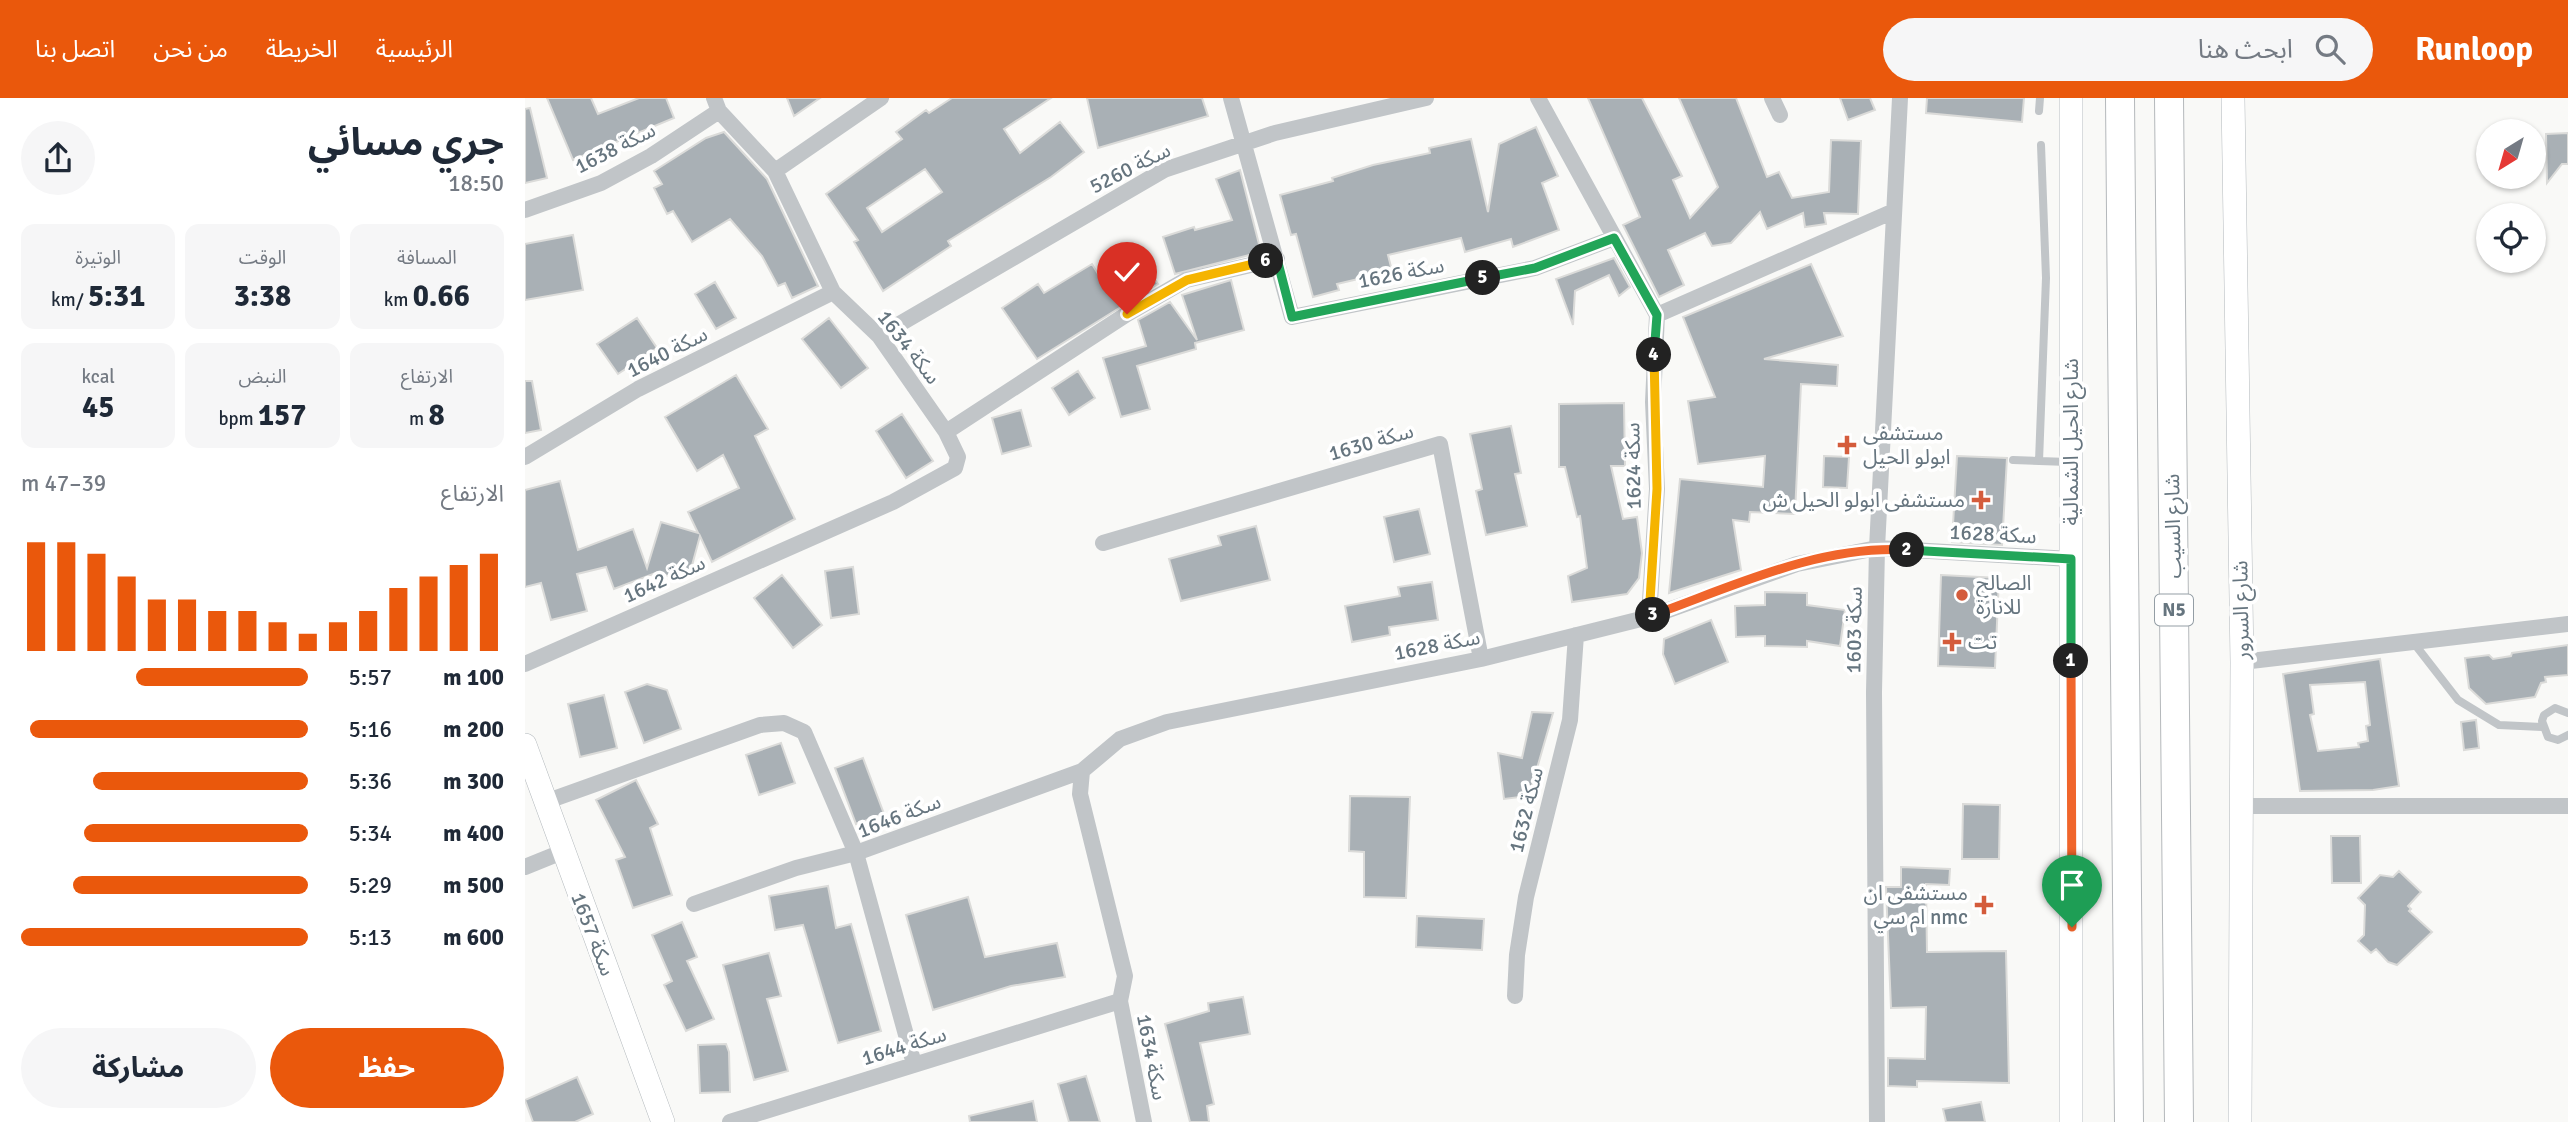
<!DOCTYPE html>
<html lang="ar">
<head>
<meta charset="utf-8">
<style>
  body { margin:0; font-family:Signika,"Noto Sans Arabic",sans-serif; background:#f6f6f7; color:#1f2937; direction:rtl; height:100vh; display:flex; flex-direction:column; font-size:26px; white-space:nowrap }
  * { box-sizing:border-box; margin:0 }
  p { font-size:23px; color:#747a83 }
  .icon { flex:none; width:38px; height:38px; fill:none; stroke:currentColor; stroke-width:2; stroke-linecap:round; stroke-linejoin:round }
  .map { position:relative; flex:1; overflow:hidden; direction:ltr }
  .panel { display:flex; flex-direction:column; background:#fff; width:525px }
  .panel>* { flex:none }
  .needle { width:46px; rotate:217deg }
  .buttons { position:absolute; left:1951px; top:21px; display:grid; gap:14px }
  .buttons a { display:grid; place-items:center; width:70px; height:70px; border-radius:50%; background:#fff; box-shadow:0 2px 5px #0004; font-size:35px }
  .pin { position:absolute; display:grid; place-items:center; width:60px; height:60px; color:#fff; margin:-72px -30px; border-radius:50% 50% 50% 0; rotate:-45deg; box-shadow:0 0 7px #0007 }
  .pin .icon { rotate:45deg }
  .km { position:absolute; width:35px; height:35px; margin:-18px; border-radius:50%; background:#222; color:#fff; font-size:19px; line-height:35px; text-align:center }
  .round { display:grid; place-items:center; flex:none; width:74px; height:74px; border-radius:37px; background:#f6f6f7 }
  .headline { display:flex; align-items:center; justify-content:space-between; height:119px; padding:0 21px }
  h1 { font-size:38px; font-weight:700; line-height:52px }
  .figures { display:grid; grid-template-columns:repeat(3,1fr); gap:10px; height:119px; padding:7px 21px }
  .figures div { display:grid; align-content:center; border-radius:14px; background:#f6f6f7; text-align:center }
  .figures b { font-size:30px; font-weight:700 }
  .figures small { font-size:19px; font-weight:400 }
  .figures p { font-size:19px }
  .chart { height:196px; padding:14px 21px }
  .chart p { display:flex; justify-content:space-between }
  .chart svg { width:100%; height:126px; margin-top:7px; stroke:#ea580c; stroke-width:6 }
  .button { display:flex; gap:14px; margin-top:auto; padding:14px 21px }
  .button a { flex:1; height:80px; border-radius:42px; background:#ea580c; color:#fff; font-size:28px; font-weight:700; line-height:80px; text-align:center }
  .button a+a { background:#f6f6f7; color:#1f2937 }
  ul { padding:0 21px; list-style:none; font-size:23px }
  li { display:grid; grid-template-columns:112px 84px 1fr; align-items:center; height:52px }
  li i { height:18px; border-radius:9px; background:#ea580c }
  header { display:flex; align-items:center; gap:42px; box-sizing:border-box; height:98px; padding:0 35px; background:#ea580c; color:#fff }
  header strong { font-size:33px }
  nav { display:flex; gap:38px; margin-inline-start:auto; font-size:24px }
  .search { width:490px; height:63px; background:#f6f6f7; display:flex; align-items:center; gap:18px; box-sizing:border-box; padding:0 24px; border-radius:38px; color:#747a83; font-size:26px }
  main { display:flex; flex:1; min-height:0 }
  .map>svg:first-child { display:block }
  .building { fill:#a9b0b5; stroke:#dbdbd9; stroke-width:2; fill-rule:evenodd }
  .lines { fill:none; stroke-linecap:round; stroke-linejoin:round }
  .secondary-casing { stroke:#b3b9bd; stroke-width:24 }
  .highway-casing { stroke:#b4b8bb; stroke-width:30 }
  .lane { stroke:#c1c5c8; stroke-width:8 }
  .street { stroke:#c1c5c8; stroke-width:16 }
  .secondary { stroke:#fff; stroke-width:23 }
  .highway { stroke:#fff; stroke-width:28 }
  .split-1-casing { stroke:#fff; stroke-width:14 }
  .split-2-casing { stroke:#fff; stroke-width:14 }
  .split-3-casing { stroke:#fff; stroke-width:14 }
  .split-4-casing { stroke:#fff; stroke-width:14 }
  .split-5-casing { stroke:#fff; stroke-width:14 }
  .split-6-casing { stroke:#fff; stroke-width:14 }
  .split-7-casing { stroke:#fff; stroke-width:14 }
  .split-1 { stroke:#f0652b; stroke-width:9 }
  .split-2 { stroke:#22a559; stroke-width:9 }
  .split-3 { stroke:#f0652b; stroke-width:9 }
  .split-4 { stroke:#f5b400; stroke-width:9 }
  .split-5 { stroke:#22a559; stroke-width:9 }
  .split-6 { stroke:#22a559; stroke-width:9 }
  .split-7 { stroke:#f5b400; stroke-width:9 }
  .poi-dot { fill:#d45c3c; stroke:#fff; stroke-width:2.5 }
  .labels { text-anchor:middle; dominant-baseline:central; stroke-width:7; stroke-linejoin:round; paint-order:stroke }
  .shield { fill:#fff; stroke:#949ea5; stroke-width:2 }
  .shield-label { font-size:19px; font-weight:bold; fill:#66757f }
  .street-label { font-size:21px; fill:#66757f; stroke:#fff }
  .poi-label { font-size:21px; fill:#66757f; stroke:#fff; text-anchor:start }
</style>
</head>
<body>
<header>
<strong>Runloop</strong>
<div class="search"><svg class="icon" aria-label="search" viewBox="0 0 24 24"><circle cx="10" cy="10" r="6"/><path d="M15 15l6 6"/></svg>ابحث هنا</div>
<nav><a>الرئيسية</a><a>الخريطة</a><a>من نحن</a><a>اتصل بنا</a></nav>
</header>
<main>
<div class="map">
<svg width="2043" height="1024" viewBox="0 0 2043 1024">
  <rect width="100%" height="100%" fill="#f9f9f7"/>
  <path class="building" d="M22 0H66L73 16 114 0H141L149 20 48 62Z
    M262 0H295L269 18Z
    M427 0H526L479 31 495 55 535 24 559 54 526 79 423 143 426 148 358 193 329 144 333 142 301 96 377 41 371 34 401 12 404 15ZM400 71 417 94 357 134 342 110Z
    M562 0H677L683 18 573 50Z
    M1063 0H1117L1157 78 1148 82 1165 120 1193 89 1154 0H1211L1242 79 1254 74 1267 100 1304 94 1306 42 1336 43 1333 116 1299 115 1301 126 1280 129 1278 115 1242 131 1235 114 1206 145 1187 148 1180 135 1143 152 1159 187 1134 199 1098 127 1115 119Z
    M1315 0H1345L1350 12 1323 22Z
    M1402 0H1499L1497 24 1401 15Z
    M5 10 22 80 0 85V11Z
    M1011 29 1033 78 1017 85 1034 132 988 149 986 141 940 154 936 140 863 157 867 173 812 186 814 192 788 199 771 136 766 137 755 97 808 83 807 80 848 67 905 55 904 50 946 41 963 114 974 46Z
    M199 34 242 81 293 188 267 200 260 185 253 188 237 158 205 121 167 144 148 113 142 116 129 90 137 86 129 73 181 40Z
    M2043 35V66H2037L2022 85 2021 36Z
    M715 72 736 154 650 176 638 139 669 129 670 132 707 122 691 81Z
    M48 137 58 192 0 202V146Z
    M611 155 633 186 512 261 477 210 513 186 519 195 567 166 575 179Z
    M1089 160 1105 189 1094 198 1084 177 1050 193 1048 227 1031 181Z
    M1286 166 1318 238 1239 261 1313 267 1312 288 1276 286 1270 416 1225 414 1224 424 1208 422 1216 472 1144 495 1155 381 1238 389 1240 358 1173 366 1163 303 1190 299 1158 219Z
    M706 182 719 232 670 245 671 251 612 268 625 311 596 319 578 260 621 248 613 222 645 204 672 242 657 197Z
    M190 184 211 220 191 231 170 196Z
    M112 220 132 250 93 276 72 246Z
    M304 220 343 270 316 290 277 241Z
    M553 273 570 300 544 317 527 290Z
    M211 277 243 331 230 338 270 421 187 464 175 438 166 471 147 480 133 474 89 491 81 469 52 476 62 513 26 522 16 485 0 489V392L35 383 53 452 108 431 122 470 136 424 173 435 163 414 214 390 198 357 172 373 140 319Z
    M0 283H7L16 332 0 335Z
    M1099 305 1100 368H1086L1098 421 1112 419 1117 455 1114 480 1102 496 1047 504 1043 478 1062 470 1055 418 1052 419 1040 369H1034V306Z
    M496 312 506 348 477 356 467 320Z
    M377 316 408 363 381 380 351 333Z
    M986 328 996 375 990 376 1002 428 961 437 951 393 957 391 945 336Z
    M1299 358 1324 359 1322 390 1298 389Z
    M1432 358 1482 360 1477 447 1427 444Z
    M894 411 905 456 869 464 859 419Z
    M731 428 745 482 656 503 644 461 696 447 693 438Z
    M328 469 334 516 306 520 300 473Z
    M257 477 297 527 268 550 229 500Z
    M1416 477 1474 480 1470 570 1413 568Z
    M907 484 913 522 864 529 865 537 827 544 820 508 875 498 873 489Z
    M1240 494 1282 495V507L1320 512 1315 548 1282 543V549L1240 548V538L1211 539 1210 508 1240 507Z
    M1186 522 1203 564 1150 586 1138 556 1139 541Z
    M2043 547V577L2020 579 2021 584 2016 585 2010 599 1961 606 1944 590 1940 560 1964 557 1968 561 1986 558 1987 555Z
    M1855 561 1874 688 1848 692 1775 693 1758 576ZM1840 584 1845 627 1841 628 1843 643 1833 645 1834 649 1793 653 1785 617 1789 616 1785 587Z
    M122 586 142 592 156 631 119 645 100 594Z
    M79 597 92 650 55 659 43 606Z
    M1007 614 1028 615 1004 698 979 701 973 655 997 660Z
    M1951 622 1954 650 1939 652 1936 624Z
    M256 645 270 685 234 697 221 657Z
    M338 660 359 716 331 726 310 670Z
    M111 682 133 726 125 730 147 797 108 810 91 762 100 759 71 702Z
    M825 698 885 699 881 800 839 799V754L824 753Z
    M1438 706 1475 707 1474 761H1437Z
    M1806 738H1835L1836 785H1807Z
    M1376 769 1425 771 1424 787 1401 786 1402 854 1481 853 1484 985 1392 983V989L1363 988V960L1400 961 1401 909 1366 910 1361 789H1376Z
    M1874 773 1896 794 1883 808 1886 811 1884 813 1907 834 1872 867 1863 864 1851 851 1846 855 1833 843 1839 837 1840 807 1833 800 1855 777 1868 779Z
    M303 788 311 830 326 826 356 933 313 945 278 827 250 832 244 798Z
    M443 799 460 859 532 845 540 879 486 888 408 912 381 817Z
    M892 818 959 821 957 852 891 849Z
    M157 824 172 859 162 863 189 921 161 933 139 887 147 883 127 837Z
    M244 855 256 898 242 901 263 973 229 982 198 867Z
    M718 899 725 936 675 945 689 1006 682 1008 684 1024H665L640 926 684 913 683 905Z
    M201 946 204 954 205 994 175 995 173 947Z
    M561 978 575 1024H544L533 986Z
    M52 979 68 1016 50 1024H8L0 1002Z
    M508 1003 512 1024H445L444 1018Z
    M1456 1004 1460 1024H1421L1418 1011Z"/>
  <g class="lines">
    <g class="secondary-casing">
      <path id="secondary" d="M1708 0 1717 564 1715 1024
        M0 647 138 1024
        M1546 1024V0"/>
    </g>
    <g class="highway-casing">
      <path id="highway" d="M1595 0 1604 1024
        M1644 0 1654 1024"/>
    </g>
    <path class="lane" d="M1514 13 1515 0
      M1488 362 1543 364
      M1514 363 1521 180 1516 47
      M1888 544 1933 602 1974 627 2017 629
      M2043 615 2030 610 2019 617 2017 623 2023 639 2033 642 2043 637"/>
    <path class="street" d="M706 0 767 219 1010 170 1089 140
      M1013 0 1132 217 1128 304 1132 391 1124 519
      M1247 0 1255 17
      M250 73 356 0
      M0 112 76 85 126 58 194 13
      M1132 217 1369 113
      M354 238 639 72 750 35 901 0
      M421 334 602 216 661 182 752 161
      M0 359 113 291 308 194
      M578 445 915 346 956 561
      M1717 564 2043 526
      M0 566 368 404 430 370 433 359 421 334 354 238 308 194 250 73 194 13 189 0
      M20 704 235 627 259 625 279 634 331 755 389 966
      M1716 708H2043
      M0 769 37 754
      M169 806 271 770 331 755 557 673
      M990 898 992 857 1001 799 1045 622 1051 537
      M595 903 619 1024
      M205 1024 595 903 600 878 555 696 557 673 595 641 642 624 956 561 1124 519 1272 466 1352 450 1546 461
      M1352 1024 1349 594 1352 450 1375 0"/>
    <use href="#secondary" class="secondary"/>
    <use href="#highway" class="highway"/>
  </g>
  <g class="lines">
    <g class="split-1-casing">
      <path id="split-1" d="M1546 563 1547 829"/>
    </g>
    <g class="split-2-casing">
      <path id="split-2" d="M1382 452 1546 461V563"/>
    </g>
    <g class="split-3-casing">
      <path id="split-3" d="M1128 517C1209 488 1294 447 1382 452"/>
    </g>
    <g class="split-4-casing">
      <path id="split-4" d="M1128 517 1124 519 1132 391 1129 257"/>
    </g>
    <g class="split-5-casing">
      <path id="split-5" d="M958 180 1010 170 1089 140 1132 217 1129 257"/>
    </g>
    <g class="split-6-casing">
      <path id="split-6" d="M741 163 752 161 767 219 958 180"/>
    </g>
    <g class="split-7-casing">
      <path id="split-7" d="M602 216 662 182 741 163"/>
    </g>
    <use href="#split-1" class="split-1"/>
    <use href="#split-2" class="split-2"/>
    <use href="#split-3" class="split-3"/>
    <use href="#split-4" class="split-4"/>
    <use href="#split-5" class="split-5"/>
    <use href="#split-6" class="split-6"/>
    <use href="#split-7" class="split-7"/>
  </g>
  <g class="poi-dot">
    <path d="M1318.5 336.5h7v7h7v7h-7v7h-7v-7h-7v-7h7z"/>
    <path d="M1452.5 391.5h7v7h7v7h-7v7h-7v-7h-7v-7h7z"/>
    <circle cx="1437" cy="497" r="7"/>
    <path d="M1423.5 533.5h7v7h7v7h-7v7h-7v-7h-7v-7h7z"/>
    <path d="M1455.5 796.5h7v7h7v7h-7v7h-7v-7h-7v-7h7z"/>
  </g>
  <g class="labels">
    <rect class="shield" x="1630" y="496.5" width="38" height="31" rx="5"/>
    <g class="shield-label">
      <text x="1649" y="512">N5</text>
    </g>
    <g class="street-label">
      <text transform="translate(90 50) rotate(-27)">سكة 1638</text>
      <text transform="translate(605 70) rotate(-27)">سكة 5260</text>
      <text transform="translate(876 175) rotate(-11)">سكة 1626</text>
      <text transform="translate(384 249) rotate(52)">سكة 1634</text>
      <text transform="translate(142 254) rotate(-27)">سكة 1640</text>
      <text transform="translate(846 344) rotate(-16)">سكة 1630</text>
      <text transform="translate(1546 344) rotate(-90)">شارع الحيل الشمالية</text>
      <text transform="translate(1108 368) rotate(-91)">سكة 1624</text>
      <text transform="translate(1648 428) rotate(-91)">شارع السيب</text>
      <text transform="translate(1468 436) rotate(3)">سكة 1628</text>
      <text transform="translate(139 481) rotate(-24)">سكة 1642</text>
      <text transform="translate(1716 512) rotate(-91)">شارع السرور</text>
      <text transform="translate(1329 532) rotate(-89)">سكة 1603</text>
      <text transform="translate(912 547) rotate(-11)">سكة 1628</text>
      <text transform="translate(1001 712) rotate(-76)">سكة 1632</text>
      <text transform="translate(374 718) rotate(-21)">سكة 1646</text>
      <text transform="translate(68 836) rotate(69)">سكة 1657</text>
      <text transform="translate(379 948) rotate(-17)">سكة 1644</text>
      <text transform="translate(627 959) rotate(79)">سكة 1634</text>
    </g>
    <g class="poi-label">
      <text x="1338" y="335">مستشفى<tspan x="1338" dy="24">ابولو الحيل</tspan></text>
      <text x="1440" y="402" text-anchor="end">مستشفى ابولو الحيل ش</text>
      <text x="1451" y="485">الصالح<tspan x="1451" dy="24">للانارة</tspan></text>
      <text x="1443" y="544">تت</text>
      <text x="1443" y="795" text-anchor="end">مستشفى ان<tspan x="1443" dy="24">ام سي nmc</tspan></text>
    </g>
  </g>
</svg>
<div class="buttons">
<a><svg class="needle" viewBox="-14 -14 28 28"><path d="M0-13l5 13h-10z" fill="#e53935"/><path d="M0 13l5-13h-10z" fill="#747a83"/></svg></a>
<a><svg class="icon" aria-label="locate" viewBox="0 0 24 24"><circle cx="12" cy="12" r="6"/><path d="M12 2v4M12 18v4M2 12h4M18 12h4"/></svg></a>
</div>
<div class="pin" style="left:1547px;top:829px;background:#1e9e55"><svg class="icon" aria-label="arrive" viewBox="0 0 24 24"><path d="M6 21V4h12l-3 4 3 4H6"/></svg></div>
<div class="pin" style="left:602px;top:216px;background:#d93025"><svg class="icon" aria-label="check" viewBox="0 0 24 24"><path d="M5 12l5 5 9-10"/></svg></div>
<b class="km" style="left:1546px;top:563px">1</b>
<b class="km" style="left:1382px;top:452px">2</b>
<b class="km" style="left:1128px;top:517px">3</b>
<b class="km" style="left:1129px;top:257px">4</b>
<b class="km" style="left:958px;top:180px">5</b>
<b class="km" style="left:741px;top:163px">6</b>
</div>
<section class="panel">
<div class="headline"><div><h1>جري مسائي</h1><p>18:50</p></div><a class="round"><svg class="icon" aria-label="share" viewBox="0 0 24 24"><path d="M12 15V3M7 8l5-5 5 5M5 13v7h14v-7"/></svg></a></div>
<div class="figures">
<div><p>المسافة</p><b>0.66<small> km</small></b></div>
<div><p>الوقت</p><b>3:38</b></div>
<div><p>الوتيرة</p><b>5:31<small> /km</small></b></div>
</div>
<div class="figures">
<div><p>الارتفاع</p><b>8<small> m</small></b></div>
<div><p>النبض</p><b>157<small> bpm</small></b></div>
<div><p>kcal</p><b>45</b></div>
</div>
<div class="chart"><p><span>الارتفاع</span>39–47 m</p>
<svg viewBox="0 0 160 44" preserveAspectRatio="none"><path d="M5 44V6M15 44V6M25 44V10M35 44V18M45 44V26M55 44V26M65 44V30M75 44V30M85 44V34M95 44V38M105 44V34M115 44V30M125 44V22M135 44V18M145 44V14M155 44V10"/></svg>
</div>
<ul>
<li><b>100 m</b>5:57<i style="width:60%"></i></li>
<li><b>200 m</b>5:16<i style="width:97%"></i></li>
<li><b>300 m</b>5:36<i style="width:75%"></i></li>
<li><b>400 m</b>5:34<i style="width:78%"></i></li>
<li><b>500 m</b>5:29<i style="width:82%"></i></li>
<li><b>600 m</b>5:13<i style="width:100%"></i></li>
</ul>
<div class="button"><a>حفظ</a><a>مشاركة</a></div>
</section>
</main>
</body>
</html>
